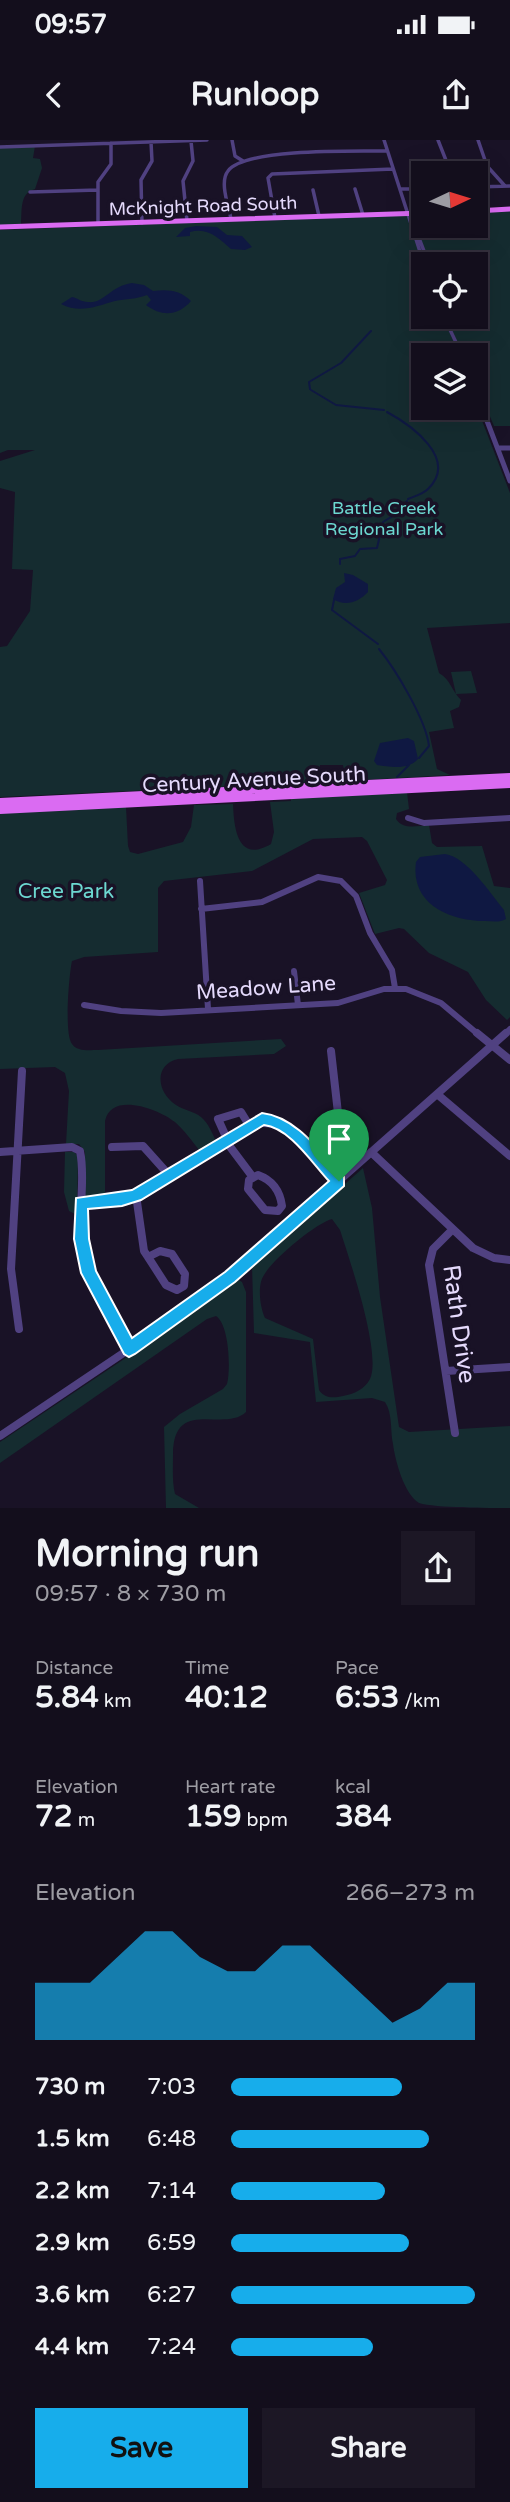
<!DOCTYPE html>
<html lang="en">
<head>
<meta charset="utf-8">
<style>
  body { margin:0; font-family:"Varela Round",sans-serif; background:#1c1725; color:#f1f3f6; height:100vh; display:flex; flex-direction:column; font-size:26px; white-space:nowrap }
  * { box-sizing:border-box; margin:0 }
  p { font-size:23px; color:#9d9ca3 }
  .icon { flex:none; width:38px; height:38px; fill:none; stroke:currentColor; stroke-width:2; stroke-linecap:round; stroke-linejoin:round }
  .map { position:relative; height:1368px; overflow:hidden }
  .panel { display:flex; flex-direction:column; background:#130e1c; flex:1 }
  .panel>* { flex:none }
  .needle { width:46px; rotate:86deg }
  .tools { position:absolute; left:411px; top:21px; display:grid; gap:14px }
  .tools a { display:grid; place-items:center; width:77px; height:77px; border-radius:0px; background:#130e1c; box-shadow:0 7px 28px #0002,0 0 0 2px #322e3b; font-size:35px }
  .pin { position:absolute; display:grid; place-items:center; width:60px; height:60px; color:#fff; margin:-72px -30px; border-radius:50% 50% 50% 0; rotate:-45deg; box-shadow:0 0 7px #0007 }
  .pin .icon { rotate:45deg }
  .round { display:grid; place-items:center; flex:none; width:74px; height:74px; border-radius:0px; background:#1c1725 }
  .overview { display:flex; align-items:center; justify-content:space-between; height:119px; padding:0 35px }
  h1 { font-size:38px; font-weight:800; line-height:52px }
  .metrics { display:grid; grid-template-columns:repeat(3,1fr); gap:10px; height:119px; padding:7px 35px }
  .metrics div { display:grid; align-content:center }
  .metrics b { font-size:30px; font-weight:800 }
  .metrics small { font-size:19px; font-weight:400 }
  .metrics p { font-size:19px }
  .chart { height:196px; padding:14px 35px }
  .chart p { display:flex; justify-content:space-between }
  .chart svg { width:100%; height:126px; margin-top:7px; fill:#17adeb; opacity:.7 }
  .button { display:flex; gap:14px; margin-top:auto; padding:14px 35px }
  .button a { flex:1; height:80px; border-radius:0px; background:#17adeb; color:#111; font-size:28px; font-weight:800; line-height:80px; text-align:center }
  .button a+a { background:#1c1725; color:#f1f3f6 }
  ul { padding:0 35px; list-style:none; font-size:23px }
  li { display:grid; grid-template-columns:112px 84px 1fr; align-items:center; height:52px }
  li i { height:18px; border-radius:9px; background:#17adeb }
  .status { display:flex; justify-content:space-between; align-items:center; height:49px; padding:0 35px; background:#130e1c; direction:ltr }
  .status svg { height:19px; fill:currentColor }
  header { display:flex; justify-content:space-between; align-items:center; height:91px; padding:0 35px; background:#130e1c; font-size:32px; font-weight:800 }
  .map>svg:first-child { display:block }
  .green { fill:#152c30; fill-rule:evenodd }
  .water { fill:#0f1842 }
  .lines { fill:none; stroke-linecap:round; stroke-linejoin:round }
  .stream { stroke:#0f1842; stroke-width:2 }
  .minor-far3 { stroke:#504181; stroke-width:3.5 }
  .minor-far2 { stroke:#504181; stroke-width:5 }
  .minor-far1 { stroke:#504181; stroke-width:6 }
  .minor { stroke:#504181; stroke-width:8 }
  .major-far1 { stroke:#da6bf2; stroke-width:5 }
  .major { stroke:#da6bf2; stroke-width:8 }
  .route { fill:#17adeb; stroke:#fff; stroke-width:2; fill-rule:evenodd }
  .labels { text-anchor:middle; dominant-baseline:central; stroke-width:7; stroke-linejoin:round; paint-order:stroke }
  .far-street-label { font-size:18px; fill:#e5dafc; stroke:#191226 }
  .far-park-label { font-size:18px; fill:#6cd7d0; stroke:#191226 }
  .street-label { font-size:21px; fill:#e5dafc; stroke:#191226 }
  .park-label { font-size:21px; fill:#6cd7d0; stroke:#191226 }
  .near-street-label { font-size:24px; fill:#e5dafc; stroke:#191226 }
</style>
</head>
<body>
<div class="status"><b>09:57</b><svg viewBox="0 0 49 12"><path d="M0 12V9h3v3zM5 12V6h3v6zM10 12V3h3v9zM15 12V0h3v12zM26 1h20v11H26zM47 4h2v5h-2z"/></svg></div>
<header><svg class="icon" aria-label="back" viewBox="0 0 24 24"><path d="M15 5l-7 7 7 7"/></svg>Runloop<svg class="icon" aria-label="share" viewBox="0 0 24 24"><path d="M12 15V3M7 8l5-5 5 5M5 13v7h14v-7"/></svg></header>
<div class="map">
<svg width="510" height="1368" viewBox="0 0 510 1368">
  <rect width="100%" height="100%" fill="#191226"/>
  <path class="green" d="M35 6 33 18 40 19 42 28 35 49C20 53 22 68 21 84L0 86V7Z
    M510 71V286H494L476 243V215H424V268H476V265L510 353V483L427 488 439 533C451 540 451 550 461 560L459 567 450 571 454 588 429 592 437 629 450 635 346 641 343 625H320L319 636 308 643 0 657V507L7 506 30 471 33 430 12 429 15 352 0 348V321L35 310H8L0 313V90L423 74 424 86H476V72ZM424 124H476V177H424Z
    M471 531 477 553 456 554 451 532Z
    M407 652 409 669 397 673 396 679C403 690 417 686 429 685L432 703 437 707 482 706 494 746 510 748V877L507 880 486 860 468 832 429 813 404 789 399 788 375 794 359 753 385 745 387 740 367 701 362 697 313 699 252 731 164 741 158 748V812L84 817 72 821C69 835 64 894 72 904 77 912 90 910 98 910L281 899 286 906 274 914 178 919C153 925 157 953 176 965 185 971 194 971 201 977 209 984 212 993 216 1001L200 1011C192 1001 184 990 175 982 159 969 111 951 105 981V1057L85 1056V1012L79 1004H66L69 951 65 933 55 927 0 929V672L126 667 128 706 130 712 138 714 183 702 191 687 194 665 233 664C234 687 237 724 271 704L274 692 270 662 291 661V658Z
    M65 1012H74L78 1016 77 1075 69 1071 64 1052Z
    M363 1028 372 1068 380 1157 399 1287 409 1292 510 1286V1368C488 1368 436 1368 419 1363 404 1354 395 1320 393 1304 390 1291 393 1274 385 1262L372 1258 316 1262 310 1202 254 1193 252 1126ZM332 1079 340 1090C349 1118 382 1214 370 1239 365 1249 354 1254 343 1256 334 1258 325 1259 319 1250L313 1199 265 1178C260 1168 257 1145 264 1135 272 1120 316 1083 332 1079Z
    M237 1139 242 1142 246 1152V1272C224 1293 173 1256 173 1315 173 1328 172 1342 175 1354L199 1368H166L164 1287 180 1274 223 1249 227 1244C231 1229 229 1184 216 1176L207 1179 0 1323V1302L169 1189Z"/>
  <path class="water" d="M196 86 217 87 227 95 242 96 252 107 245 110 231 109C219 99 209 87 190 92V96L176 97 185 88Z
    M132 143 144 145 153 151C168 149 180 150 191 161 178 176 162 177 146 165L151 160 147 155C137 159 126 159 115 161 97 166 80 174 61 164L72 157C78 158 81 162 88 162 104 164 110 146 132 143Z
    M344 433 353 435 368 444V452C359 462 345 467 333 459L336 448 345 442Z
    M408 598 414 601 418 619C409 630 390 627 377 625L374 621 380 603Z
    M445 714C467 717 490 753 504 770L506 779C499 783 492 781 485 781 450 781 410 764 416 722L420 717Z"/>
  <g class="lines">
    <path class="stream" d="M310 249 309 242 341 223 371 191
      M311 250 336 265 384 270
      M387 272C411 285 459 319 428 349 423 354 415 356 408 359
      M340 424V419L355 416 360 409 377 408 383 382 401 371 407 361
      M334 460 332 470 378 504
      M379 509C396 530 426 580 429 606L419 618
      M397 637 409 625"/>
    <path class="minor-far3" d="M232 0 235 16 243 21
      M384 0 424 124
      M438 0 451 33
      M478 0 487 26 505 46
      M0 7 207 0
      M476 47 510 46
      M355 49 363 75
      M400 49H424
      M313 50 319 76
      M30 52 98 50
      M275 78 268 38 272 34 393 29
      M231 79C229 67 219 42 228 31 245 8 357 11 387 11
      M412 80 429 124
      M187 81 183 41 193 21 191 1
      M142 83 141 40 152 21 151 2
      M98 84V42L111 24V3
      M444 177 462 215"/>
    <path class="minor-far2" d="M476 252 510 341
      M498 308H510"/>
    <path class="minor-far1" d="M408 678 424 683 510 678
      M200 741 208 869
      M201 769 262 762 318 737 341 741 356 756 370 793 392 830 395 848
      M294 831 298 865
      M84 865 121 871 161 873 338 863 384 849H406L441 863 479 895
      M504 895 510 889"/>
    <path class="minor" d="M477 893 510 920
      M437 954 510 1016
      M227 999 218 979 241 972 249 985
      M225 1000 252 1036
      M112 1007 143 1006 169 1035
      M307 1008 339 982 331 911
      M0 1012 72 1007 80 1011C85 1035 80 1058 81 1082 83 1129 106 1169 129 1209
      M371 1012 473 1108 494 1118 510 1120
      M258 1035C272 1040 280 1051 282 1066L278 1071 265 1070 248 1049 249 1040Z
      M136 1055 144 1111 148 1117
      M81 1062 120 1060 136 1055 249 985C290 973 315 1014 339 1041
      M453 1089 433 1109 429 1125 455 1293
      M160 1111 172 1114 185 1134 184 1146 177 1150 166 1145 148 1117Z
      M19 1189 11 1129 22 931
      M446 1231 510 1227
      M0 1296 168 1183 230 1137 506 893"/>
    <path class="major-far1" d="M476 71 510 69
      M0 87 424 73"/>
    <path class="major" d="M0 662 510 637
      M0 670 510 644"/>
  </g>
  <path class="route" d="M262 973C297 977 321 1013 344 1037V1046L235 1142 135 1214 129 1217 124 1214 81 1133 74 1099 76 1058 132 1050ZM264 985C290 988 312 1023 329 1041L225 1132 132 1198 96 1131 89 1099 88 1069 122 1066 141 1060Z"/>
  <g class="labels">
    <g class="far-street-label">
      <text transform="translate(203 66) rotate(-2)">McKnight Road South</text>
    </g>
    <g class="far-park-label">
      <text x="384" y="368">Battle Creek<tspan x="384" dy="21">Regional Park</tspan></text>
    </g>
    <g class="street-label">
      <text transform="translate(254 640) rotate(-3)">Century Avenue South</text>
      <text transform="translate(266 848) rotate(-4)">Meadow Lane</text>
    </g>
    <g class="park-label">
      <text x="66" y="751">Cree Park</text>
    </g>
    <g class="near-street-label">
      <text transform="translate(459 1184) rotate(82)">Rath Drive</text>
    </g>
  </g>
</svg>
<div class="tools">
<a><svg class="needle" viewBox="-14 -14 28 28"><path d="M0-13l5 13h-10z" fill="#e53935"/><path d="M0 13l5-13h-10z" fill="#9d9ca3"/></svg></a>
<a><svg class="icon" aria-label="locate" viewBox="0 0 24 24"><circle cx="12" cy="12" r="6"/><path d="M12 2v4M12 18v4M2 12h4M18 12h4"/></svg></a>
<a><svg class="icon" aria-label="layers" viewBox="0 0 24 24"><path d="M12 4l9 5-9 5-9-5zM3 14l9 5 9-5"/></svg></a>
</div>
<div class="pin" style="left:339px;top:1041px;background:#1e9e55"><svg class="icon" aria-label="arrive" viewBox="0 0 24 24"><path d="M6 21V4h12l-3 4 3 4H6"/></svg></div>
</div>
<section class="panel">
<div class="overview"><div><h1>Morning run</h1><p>09:57 · 8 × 730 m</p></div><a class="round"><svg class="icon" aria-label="share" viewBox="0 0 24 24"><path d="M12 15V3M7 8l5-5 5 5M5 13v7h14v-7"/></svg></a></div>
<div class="metrics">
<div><p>Distance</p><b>5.84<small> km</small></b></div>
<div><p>Time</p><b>40:12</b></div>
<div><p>Pace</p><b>6:53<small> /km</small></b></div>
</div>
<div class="metrics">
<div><p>Elevation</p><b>72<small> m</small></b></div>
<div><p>Heart rate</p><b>159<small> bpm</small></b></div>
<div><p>kcal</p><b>384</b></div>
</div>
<div class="chart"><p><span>Elevation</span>266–273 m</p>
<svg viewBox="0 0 160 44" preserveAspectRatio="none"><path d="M0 44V24L10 24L20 24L30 15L40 6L50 6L60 15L70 20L80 20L90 11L100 11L110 20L120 29L130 38L140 33L150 24L160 24V44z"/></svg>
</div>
<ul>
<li><b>730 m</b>7:03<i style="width:70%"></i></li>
<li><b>1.5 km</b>6:48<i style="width:81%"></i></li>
<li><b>2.2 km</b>7:14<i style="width:63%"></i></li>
<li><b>2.9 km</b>6:59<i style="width:73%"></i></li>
<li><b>3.6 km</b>6:27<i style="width:100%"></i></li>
<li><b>4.4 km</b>7:24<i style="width:58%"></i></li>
</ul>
<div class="button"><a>Save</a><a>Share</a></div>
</section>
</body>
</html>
